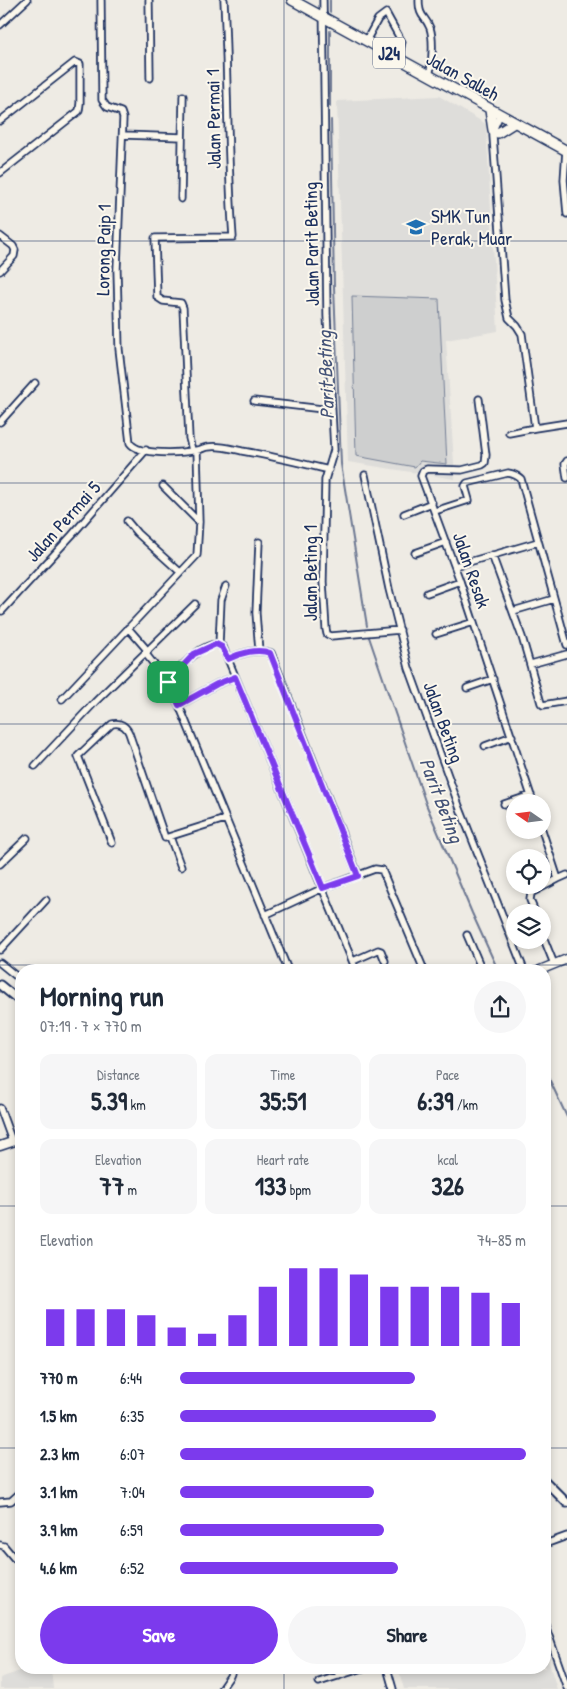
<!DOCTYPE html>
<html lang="en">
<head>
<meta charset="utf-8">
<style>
  body { margin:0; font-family:"Patrick Hand",sans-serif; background:#f6f6f7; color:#1f2937; height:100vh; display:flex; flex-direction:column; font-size:19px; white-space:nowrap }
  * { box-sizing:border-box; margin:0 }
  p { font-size:16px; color:#747a83 }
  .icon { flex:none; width:28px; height:28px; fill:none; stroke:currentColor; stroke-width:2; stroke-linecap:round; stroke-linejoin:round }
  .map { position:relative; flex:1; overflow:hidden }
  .drawer { position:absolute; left:15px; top:964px; width:536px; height:710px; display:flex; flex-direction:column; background:#fff; border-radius:20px; box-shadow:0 2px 8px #0003 }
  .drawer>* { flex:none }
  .needle { width:32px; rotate:284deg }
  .tools { position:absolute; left:506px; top:794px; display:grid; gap:10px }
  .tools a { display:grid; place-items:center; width:45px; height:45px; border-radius:50%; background:#fff; box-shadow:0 2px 8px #0003; font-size:25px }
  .pin { position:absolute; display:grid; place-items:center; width:42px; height:42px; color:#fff; margin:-21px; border-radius:10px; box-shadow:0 2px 8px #0006 }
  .round { display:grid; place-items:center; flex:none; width:52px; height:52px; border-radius:26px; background:#f6f6f7 }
  .head { display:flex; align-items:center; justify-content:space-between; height:85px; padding:0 25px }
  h1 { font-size:28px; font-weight:800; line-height:38px }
  .figures { display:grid; grid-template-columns:repeat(3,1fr); gap:8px; height:85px; padding:5px 25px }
  .figures div { display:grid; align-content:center; border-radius:12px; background:#f6f6f7; text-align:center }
  .figures b { font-size:25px; font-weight:800 }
  .figures small { font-size:14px; font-weight:400 }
  .figures p { font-size:14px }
  .chart { height:140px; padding:10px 25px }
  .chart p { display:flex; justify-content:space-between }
  .chart svg { width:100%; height:90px; margin-top:5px; stroke:#7c3aed; stroke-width:6 }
  .button { display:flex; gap:10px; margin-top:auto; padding:10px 25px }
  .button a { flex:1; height:58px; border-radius:30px; background:#7c3aed; color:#fff; font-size:20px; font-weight:800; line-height:58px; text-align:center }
  .button a+a { background:#f6f6f7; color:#1f2937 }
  ul { padding:0 25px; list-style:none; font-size:16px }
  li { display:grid; grid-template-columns:80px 60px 1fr; align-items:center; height:38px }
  li i { height:12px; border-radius:6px; background:#7c3aed }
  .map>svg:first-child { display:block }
  .built { fill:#deddda }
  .green { fill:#cecfcf; stroke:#747f96 }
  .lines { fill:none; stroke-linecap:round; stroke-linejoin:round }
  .stream { stroke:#6d7892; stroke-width:2 }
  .minor-casing { stroke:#1b2f5e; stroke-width:9 }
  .tertiary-casing { stroke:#1b2f5e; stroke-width:11 }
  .secondary-casing { stroke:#1b2f5e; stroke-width:11 }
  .primary-casing { stroke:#1b2f5e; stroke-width:12 }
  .minor { stroke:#fbf7ec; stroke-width:5.5 }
  .tertiary { stroke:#fbf7ec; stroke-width:7 }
  .secondary { stroke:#fbf7ec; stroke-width:8 }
  .primary { stroke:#fbf7ec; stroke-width:9 }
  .route-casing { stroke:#fff; stroke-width:10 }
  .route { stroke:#7c3aed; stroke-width:6 }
  .grid { fill:none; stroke:#1b2f5e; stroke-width:1; stroke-opacity:0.55 }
  .labels { text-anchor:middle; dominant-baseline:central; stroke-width:4; stroke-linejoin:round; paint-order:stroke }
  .shield { fill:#fbf7ec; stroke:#5e6b89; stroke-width:1 }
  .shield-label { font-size:18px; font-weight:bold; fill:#1b2f5e }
  .street-label { font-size:19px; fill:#1b2f5e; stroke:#fbf7ec }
  .poi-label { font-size:19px; fill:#1b2f5e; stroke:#fbf7ec; text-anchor:start }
  .water-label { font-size:20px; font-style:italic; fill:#445378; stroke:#fbf7ec }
</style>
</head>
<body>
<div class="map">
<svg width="567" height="1689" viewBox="0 0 567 1689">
  <rect width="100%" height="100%" fill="#eeebe4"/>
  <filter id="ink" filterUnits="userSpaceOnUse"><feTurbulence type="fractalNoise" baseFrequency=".02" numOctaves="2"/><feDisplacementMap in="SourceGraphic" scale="10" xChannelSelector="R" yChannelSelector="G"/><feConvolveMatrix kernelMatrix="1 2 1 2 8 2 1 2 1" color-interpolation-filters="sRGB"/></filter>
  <g filter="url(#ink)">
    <path class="built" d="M439 96 486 124 498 331 446 340 455 479 348 462 337 101Z
      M545 1650 557 1689H404L398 1668H545Z
      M29 1668H51L53 1689H0V1678Z"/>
    <path class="green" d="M352 296 439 299 447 464 420 461 415 467 356 456Z"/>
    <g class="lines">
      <path class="stream" d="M330 12V0
        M330 106V31
        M331 120 334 287 341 464 367 626
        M369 637 426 804 472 913 498 970
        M545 1070 567 1117"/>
      <g class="minor-casing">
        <path id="minor" d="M101 0 102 100 107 107 121 112 123 118 117 269 119 349 130 443C139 456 182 453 197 450 201 450 204 447 208 447 219 445 232 449 242 451 272 456 300 463 329 470
          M149 0 150 78
          M323 0 327 316 334 450 325 480 323 582 326 629 327 634 331 636 400 630
          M419 0C419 18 425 15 430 28 434 40 432 64 429 76
          M0 25 27 0
          M366 41 378 19 386 13 402 42 398 58
          M500 115 493 130V136L505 300 509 318 517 326 522 334 535 428 509 433
          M0 121 75 62 80 64V103L79 111 0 173
          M123 135 182 137
          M566 150 564 180 567 214
          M181 199 183 96
          M0 236 13 246 15 250 14 256 0 271
          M479 399 486 455 485 463 482 465 462 470 427 469 423 471 421 476 460 581 533 802
          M254 401 331 410
          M0 422 35 383
          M535 428 567 423
          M192 450 189 438 183 308 181 303 163 301 157 297 155 238 233 237C227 158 228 79 224 0
          M567 461 565 464 567 478
          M365 475 389 589 409 668 459 806 524 970
          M163 486 199 522
          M435 511 469 500 465 486 467 483 508 473C514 474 517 475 521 479L567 645
          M404 514 432 503
          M127 521 137 533 180 572
          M259 542 256 613 259 651
          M415 553 446 542
          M492 555 522 637 541 703 543 705 567 701
          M455 566 538 542
          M427 593 460 581
          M2 611 72 535 146 450
          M513 611 554 599
          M128 628 148 651
          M436 634 474 622
          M219 645 221 600 226 586
          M145 653 168 682 179 705 288 970
          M228 659C240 653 258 648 271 653L358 875
          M531 664 567 654
          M168 682C177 671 207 635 223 647L356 970
          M467 688 493 679
          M62 699 197 555 199 522 197 450
          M179 705 217 684 235 677
          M485 746 512 736
          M35 766 95 702 195 604
          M504 804 531 795
          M170 837 181 867
          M112 843 78 756 112 724C120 722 126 726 129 733L165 838 225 819
          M0 864 27 838
          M558 879 567 875
          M535 912 530 900 531 893 558 879 542 830
          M265 915 323 888 375 869 382 870 424 970
          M542 934 554 964
          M467 935 482 970
          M0 950 46 900
          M353 961 378 950 381 951 385 961
          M0 963 21 980
          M0 1108 12 1141
          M20 1452 21 1459
          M0 1502 11 1501 21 1492
          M545 1544 567 1536
          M0 1545 4 1546 14 1558H21
          M545 1625 567 1688
          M336 1668 339 1676
          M387 1668 393 1689
          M319 1682 363 1668
          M221 1689 230 1676 233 1668"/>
      </g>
      <g class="tertiary-casing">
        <path id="tertiary" d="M0 985 21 1002
          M545 1481 567 1503"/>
      </g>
      <g class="secondary-casing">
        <path id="secondary" d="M540 970 567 959
          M0 1146 21 1139"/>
      </g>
      <g class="primary-casing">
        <path id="primary" d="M292 0 567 151
          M490 110 493 130
          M498 133 514 123"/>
      </g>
      <use href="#minor" class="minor"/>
      <use href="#tertiary" class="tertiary"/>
      <use href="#secondary" class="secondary"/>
      <use href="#primary" class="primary"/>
    </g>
  </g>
  <g class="lines" filter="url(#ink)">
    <g class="route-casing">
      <path id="route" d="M216 644 222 647 228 659C240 653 258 648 270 653L358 876 323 888 235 677 217 684 179 705 168 682 194 654Z"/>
    </g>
    <use href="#route" class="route"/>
  </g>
  <path class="grid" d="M284 0V970M0 241H567M0 483H567M0 724H567M0 965H567M0 1206H21M545 1206H567M0 1448H21M545 1448H567M284 1668V1689"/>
  <defs>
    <g id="school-bare" transform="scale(1.5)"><path d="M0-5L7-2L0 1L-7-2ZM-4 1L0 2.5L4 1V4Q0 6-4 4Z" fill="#1f6fb2" stroke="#fbf7ec" stroke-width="2.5" paint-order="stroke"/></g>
  </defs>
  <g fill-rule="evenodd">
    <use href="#school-bare" x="416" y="227"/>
  </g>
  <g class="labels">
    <rect class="shield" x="373" y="37.5" width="32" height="31" rx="4"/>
    <g class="shield-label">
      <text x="389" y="53">J24</text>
    </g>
    <g class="street-label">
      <text transform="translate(463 76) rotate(29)">Jalan Salleh</text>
      <text transform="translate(213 119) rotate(-91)">Jalan Permai 1</text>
      <text transform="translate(311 244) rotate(-91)">Jalan Parit Beting</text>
      <text transform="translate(103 250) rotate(-89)">Lorong Paip 1</text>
      <text transform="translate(63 521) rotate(-48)">Jalan Permai 5</text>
      <text transform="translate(472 570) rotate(71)">Jalan Resak</text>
      <text transform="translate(310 573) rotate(-90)">Jalan Beting 1</text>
      <text transform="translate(444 722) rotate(70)">Jalan Beting</text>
    </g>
    <g class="poi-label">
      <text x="431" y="216">SMK Tun<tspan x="431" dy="22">Perak, Muar</tspan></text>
    </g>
    <g class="water-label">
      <text transform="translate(325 375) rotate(-92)">Parit Beting</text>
      <text transform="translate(442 800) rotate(69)">Parit Beting</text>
    </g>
  </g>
</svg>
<div class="tools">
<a><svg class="needle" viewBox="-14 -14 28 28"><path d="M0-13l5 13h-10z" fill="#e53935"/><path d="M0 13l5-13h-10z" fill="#747a83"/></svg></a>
<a><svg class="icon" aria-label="locate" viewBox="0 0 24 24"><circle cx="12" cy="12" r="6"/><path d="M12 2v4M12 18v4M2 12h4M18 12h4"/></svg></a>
<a><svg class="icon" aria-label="layers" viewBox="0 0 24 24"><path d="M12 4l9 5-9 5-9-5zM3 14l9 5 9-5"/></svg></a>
</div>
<div class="pin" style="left:168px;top:682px;background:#1e9e55"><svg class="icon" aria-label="arrive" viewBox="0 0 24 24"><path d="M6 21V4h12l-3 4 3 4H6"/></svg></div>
<section class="drawer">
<div class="head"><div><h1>Morning run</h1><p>07:19 · 7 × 770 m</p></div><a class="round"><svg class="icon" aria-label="share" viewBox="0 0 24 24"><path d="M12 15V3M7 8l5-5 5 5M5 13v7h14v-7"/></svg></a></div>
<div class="figures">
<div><p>Distance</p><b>5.39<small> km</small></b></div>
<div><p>Time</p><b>35:51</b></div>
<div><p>Pace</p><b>6:39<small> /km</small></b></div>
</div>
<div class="figures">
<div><p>Elevation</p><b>77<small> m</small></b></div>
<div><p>Heart rate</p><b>133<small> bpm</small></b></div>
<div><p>kcal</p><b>326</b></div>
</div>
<div class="chart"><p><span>Elevation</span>74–85 m</p>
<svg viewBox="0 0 160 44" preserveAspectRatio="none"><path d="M5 44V26M15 44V26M25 44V26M35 44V29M45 44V35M55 44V38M65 44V29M75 44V15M85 44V6M95 44V6M105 44V9M115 44V15M125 44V15M135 44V15M145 44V18M155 44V23"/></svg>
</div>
<ul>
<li><b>770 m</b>6:44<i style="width:68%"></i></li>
<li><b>1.5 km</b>6:35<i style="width:74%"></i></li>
<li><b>2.3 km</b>6:07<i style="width:100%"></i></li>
<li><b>3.1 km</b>7:04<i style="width:56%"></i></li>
<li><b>3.9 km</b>6:59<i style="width:59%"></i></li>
<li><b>4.6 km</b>6:52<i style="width:63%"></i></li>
</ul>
<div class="button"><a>Save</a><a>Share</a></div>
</section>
</div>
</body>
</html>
